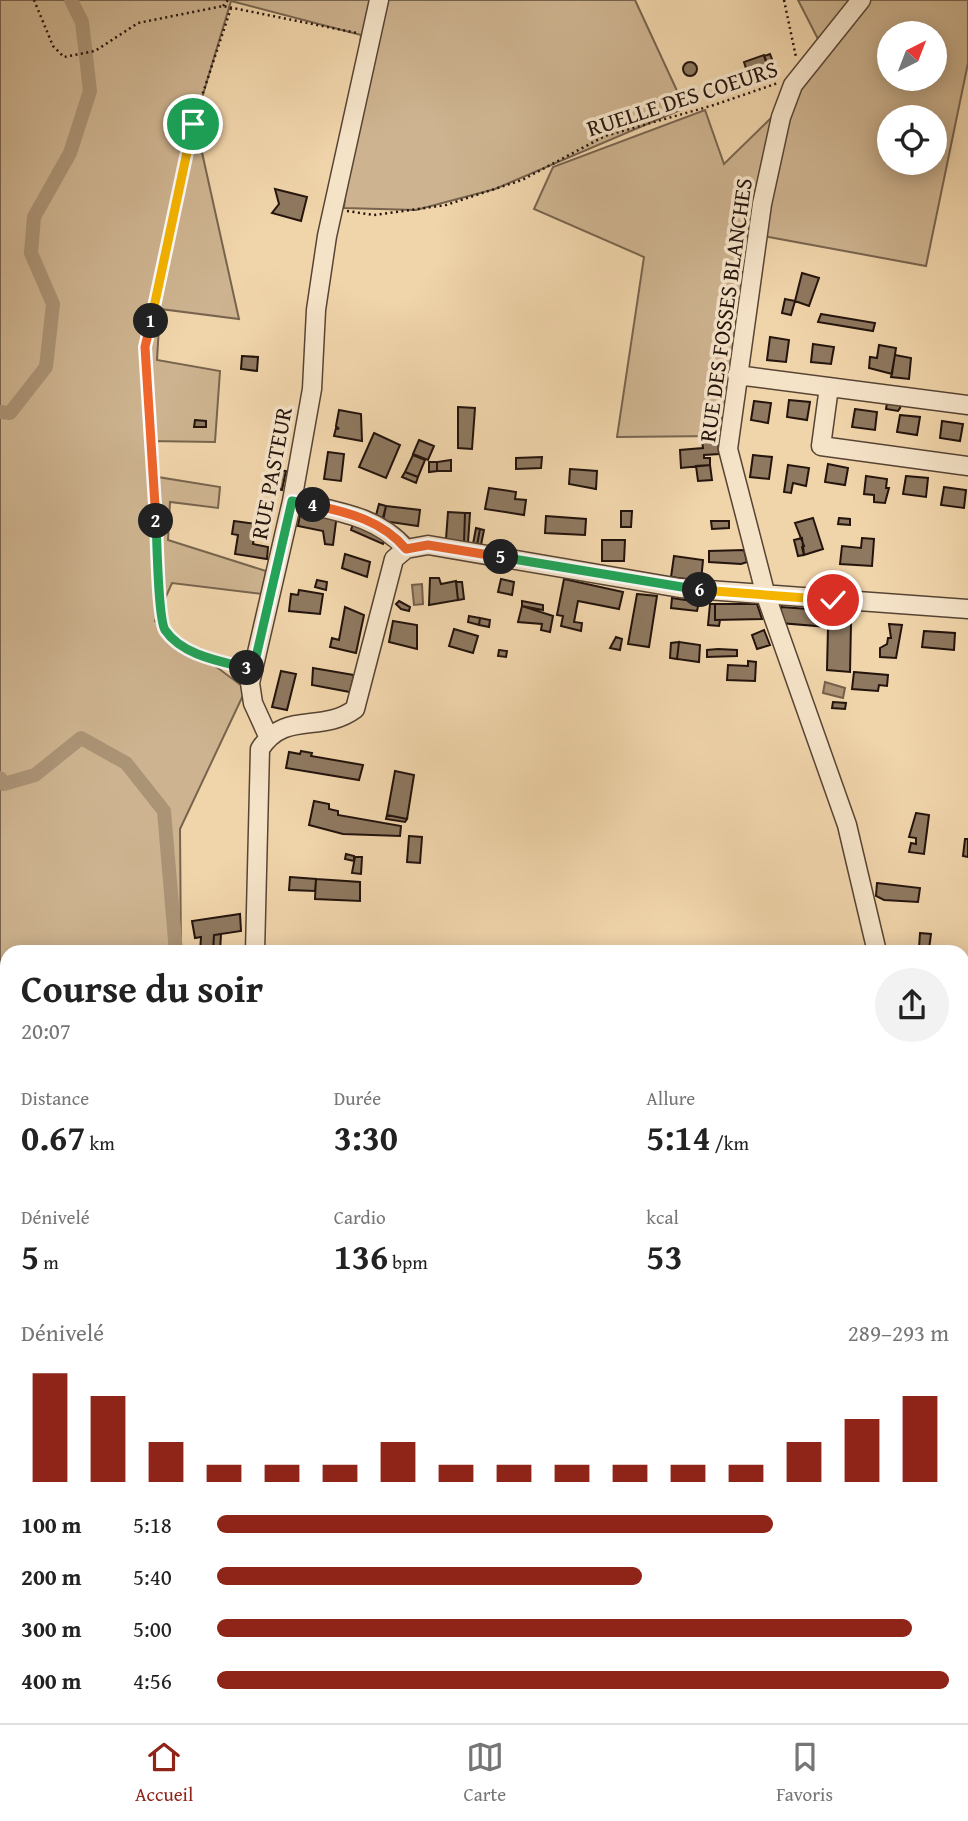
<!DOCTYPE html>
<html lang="fr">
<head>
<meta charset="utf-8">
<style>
  body { margin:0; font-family:"Gentium Book Plus",serif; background:#f2f2f2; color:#222; height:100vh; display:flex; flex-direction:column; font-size:26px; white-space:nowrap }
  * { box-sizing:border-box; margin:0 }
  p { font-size:23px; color:#767676 }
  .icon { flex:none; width:38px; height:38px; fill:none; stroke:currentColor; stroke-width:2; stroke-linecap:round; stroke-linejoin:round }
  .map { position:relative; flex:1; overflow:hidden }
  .drawer { position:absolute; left:0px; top:945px; width:970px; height:779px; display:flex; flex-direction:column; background:#fff; border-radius:21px 21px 0 0; box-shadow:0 4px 18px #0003 }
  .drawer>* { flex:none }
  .needle { width:46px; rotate:42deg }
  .fabs { position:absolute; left:877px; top:21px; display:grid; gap:14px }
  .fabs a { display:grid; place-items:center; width:70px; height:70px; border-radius:50%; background:#fff; box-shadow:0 4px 18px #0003; font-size:35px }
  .pin { position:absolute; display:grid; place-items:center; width:60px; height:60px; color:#fff; margin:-30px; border:4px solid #fff; border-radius:50%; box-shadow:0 2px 7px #0007 }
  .km { position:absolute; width:35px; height:35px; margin:-18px; border-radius:50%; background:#222; color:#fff; font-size:19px; line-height:35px; text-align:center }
  .round { display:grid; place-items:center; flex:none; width:74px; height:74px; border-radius:37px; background:#f2f2f2 }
  .overview { display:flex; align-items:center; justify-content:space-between; height:119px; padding:0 21px }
  h1 { font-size:38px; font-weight:600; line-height:52px }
  .stats { display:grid; grid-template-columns:repeat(3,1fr); gap:10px; height:119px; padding:7px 21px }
  .stats div { display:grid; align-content:center }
  .stats b { font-size:35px; font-weight:600 }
  .stats small { font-size:19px; font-weight:400 }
  .stats p { font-size:19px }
  .chart { height:196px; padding:14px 21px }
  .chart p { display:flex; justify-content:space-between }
  .chart svg { width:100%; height:126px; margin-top:7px; stroke:#8f2418; stroke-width:6 }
  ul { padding:0 21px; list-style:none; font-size:23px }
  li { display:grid; grid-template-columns:112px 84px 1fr; align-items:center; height:52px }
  li i { height:18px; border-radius:9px; background:#8f2418 }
  .tabs { display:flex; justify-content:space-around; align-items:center; height:98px; border-top:2px solid #e0e0e0; background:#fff; font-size:19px; color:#767676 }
  .tabs a { display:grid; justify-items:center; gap:4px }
  .tabs .selected { color:#8f2418 }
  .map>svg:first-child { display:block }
  .green { fill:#cdb38f; stroke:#78644e; stroke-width:2; fill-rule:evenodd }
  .water { fill:#ab9375; stroke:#75604b; stroke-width:2 }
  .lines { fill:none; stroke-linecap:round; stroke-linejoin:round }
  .canal { stroke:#ab9375; stroke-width:14 }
  .building { fill:#8e785f; stroke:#24140d; stroke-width:2 }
  .minor-casing { stroke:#574434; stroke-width:21 }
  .path { stroke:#24140d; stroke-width:2.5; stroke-dasharray:2 3.5; stroke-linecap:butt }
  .minor { stroke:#f5e3c8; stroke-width:18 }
  .split-1-casing { stroke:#fff; stroke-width:14 }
  .split-2-casing { stroke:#fff; stroke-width:14 }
  .split-3-casing { stroke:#fff; stroke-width:14 }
  .split-4-casing { stroke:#fff; stroke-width:14 }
  .split-5-casing { stroke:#fff; stroke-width:14 }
  .split-6-casing { stroke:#fff; stroke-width:14 }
  .split-7-casing { stroke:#fff; stroke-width:14 }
  .split-1 { stroke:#f5b400; stroke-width:9 }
  .split-2 { stroke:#f0652b; stroke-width:9 }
  .split-3 { stroke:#22a559; stroke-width:9 }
  .split-4 { stroke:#22a559; stroke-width:9 }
  .split-5 { stroke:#f0652b; stroke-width:9 }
  .split-6 { stroke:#22a559; stroke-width:9 }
  .split-7 { stroke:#f5b400; stroke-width:9 }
  .labels { text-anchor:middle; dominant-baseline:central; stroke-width:7; stroke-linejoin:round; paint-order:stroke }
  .street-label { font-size:23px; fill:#24140d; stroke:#f5e3c8 }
</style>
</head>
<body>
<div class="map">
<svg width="968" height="1723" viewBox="0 0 968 1723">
  <rect width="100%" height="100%" fill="#f0d4aa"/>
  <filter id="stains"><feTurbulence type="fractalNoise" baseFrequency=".00286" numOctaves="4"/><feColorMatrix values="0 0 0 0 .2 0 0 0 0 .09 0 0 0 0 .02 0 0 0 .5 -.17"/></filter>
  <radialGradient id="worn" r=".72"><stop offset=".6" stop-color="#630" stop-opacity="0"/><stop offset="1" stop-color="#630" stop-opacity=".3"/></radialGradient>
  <path class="green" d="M0 0H635L685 108 495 189 416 210 344 208 361 35 231 1 195 121 239 319 160 309 157 360 220 371 215 442 148 441 158 477 220 487 218 508 170 502 168 540 266 571 262 594 172 583 155 621 246 689 180 829 181 952H7V1127L0 1126Z
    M798 0H968V63L926 266 763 236 717 436 617 437 644 257 534 209 553 167 705 110 724 164 772 117 820 43ZM889 33H934V79H889ZM889 117H934V163H889Z
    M0 1435 7 1437 6 1501 0 1500Z
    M51 1717H205L207 1723H50Z"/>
  <path class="water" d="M422 584 423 604 414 605 412 585Z
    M825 682 845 688 843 698 823 693Z"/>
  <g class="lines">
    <path class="canal" d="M0 412 10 413 46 367 53 304 31 253 34 217 70 153 90 91 82 22 71 0
      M0 778 4 784 35 775 81 738 126 763 164 811 176 952
      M111 1723 112 1717"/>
  </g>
  <path class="building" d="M770 54 773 62 767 64 764 56Z
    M764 55 770 71 750 81 744 62Z
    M683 69a7 7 0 1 1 14 0a7 7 0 1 1-14 0Z
    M275 189 307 197 301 221 272 213 279 204Z
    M802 273 819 278 809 306 795 301Z
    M785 299 795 301 791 315 782 313Z
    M821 314 875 323 873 331 818 322Z
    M770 337 789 340 786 362 767 360Z
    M813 344 834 347 831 364 811 362Z
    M879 345 896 348 892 374 869 368 870 357 877 358Z
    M895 355 911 358 909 379 891 377Z
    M242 356 258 357 257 371 241 369Z
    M789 400 810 402 807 420 787 417Z
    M754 401 771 403 768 423 751 420Z
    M887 403 901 405 900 408 898 411 886 409Z
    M458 407 475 408 472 449 458 448Z
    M855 409 877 412 875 430 852 427Z
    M339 410 361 414 362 441 334 436 336 428 339 429 336 426Z
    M900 415 920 417 917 435 897 432Z
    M195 420 206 421V427H194Z
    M942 421 963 424 960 441 940 438Z
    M374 433 400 445 386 478 359 467Z
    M718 439 719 454 704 455V458H710V465L681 468 680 450 703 448 702 441Z
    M419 440 434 446 428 460 413 454Z
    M328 452 344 454 341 481 324 479Z
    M413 455 425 460 418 477 405 472Z
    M753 455 772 457 769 479 750 477Z
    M542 457 541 468 516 469V458Z
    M451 460V471H437V462Z
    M429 462H437V471L429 472Z
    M828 464 848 468 845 485 825 482Z
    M710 465 712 480 698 481 696 466Z
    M788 465 809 468 806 486 793 483 791 493 784 492Z
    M273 469 286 471 282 490 270 487Z
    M570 469 597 471 596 489 569 484Z
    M405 472 418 477 416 483 402 477Z
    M866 476 887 479 886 488H889L885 503 874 502V495L864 494Z
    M906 476 928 478 926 497 903 494Z
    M944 487 966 490 964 508 941 505Z
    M489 488 516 492 515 499 526 500 524 515 485 509Z
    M379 504 386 506 382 521 375 519Z
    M386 506 420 510 418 526 383 521Z
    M301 508 337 514 333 545 325 544 323 531 298 526Z
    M621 511H632L631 527H621Z
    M448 512 465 513 464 543 446 539Z
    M465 513H470L468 543H464Z
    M546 516 586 519 585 535 545 533Z
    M813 518 823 549 804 555 802 547 804 546 795 523Z
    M839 518 850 519V525L838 524Z
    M234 521 256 524 253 544 268 547 267 559 235 554 238 535 232 534Z
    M354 521 387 536 383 544 351 530Z
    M711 521H729V528L712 529Z
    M476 528 480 529 477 545 473 544Z
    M480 529 484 530 481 545H477Z
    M802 538 804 555 798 556 794 540Z
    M862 538 874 539 872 566 840 564 842 546 861 548Z
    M602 540H625L624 561H602Z
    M744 550 747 562 741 564 709 562V551Z
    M345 554 370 562 367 577 342 568Z
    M674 556 703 560 701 581 671 577Z
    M430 578H439L441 584 456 581 458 600 429 605Z
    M501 579 514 582 512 595 498 592Z
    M564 579 623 592 619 609 578 601 574 622 582 623 581 631 561 626 563 616 557 615Z
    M317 580 327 582 326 590 315 587Z
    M456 582H462L464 599 458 600Z
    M299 590 323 594 320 614 289 611 291 594 298 595Z
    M637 594 657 596 649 647 628 644Z
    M672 598 699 602 697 611 671 608Z
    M399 601 410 607 409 611 401 609 396 604Z
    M522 601 543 605V610L522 606Z
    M710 604H715V620H720L719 626 708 625Z
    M715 604H757L762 619 715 620Z
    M522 606 553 616 550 632 541 630 542 624 518 622Z
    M345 607 364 615 356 653 330 647 332 638 339 640Z
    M781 607 836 611V623L851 624 850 672 827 670 828 627 780 623Z
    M469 616 480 618 479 625 468 622Z
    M480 618 490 620 489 627 479 625Z
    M393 621 417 625V649L389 642Z
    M889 624 902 625 896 658 880 657V648L887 644 888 638H891Z
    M454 629 478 636 473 653 449 646Z
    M764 630 770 645 757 649 752 635Z
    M924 631 955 633 954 650 922 647Z
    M616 637 622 639 620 650 610 648Z
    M679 642 677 659 670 658 671 643Z
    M679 642 700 645 699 662 677 659Z
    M718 649 737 650V656L707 657V650Z
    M499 650 507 651 506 657 498 656Z
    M748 661 756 662 755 681 727 680 728 665 748 666Z
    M313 668 354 675 350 692 312 685Z
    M281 671 296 674 287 710 272 707Z
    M854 672 888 675 887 686 879 685 878 691 852 689Z
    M833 702 846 703 845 709 832 708Z
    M301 751 312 753 311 756 363 765 359 780 286 768 289 752 300 754Z
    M395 771 414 775 407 819 387 815Z
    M314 801 329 804V809L338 811V815L401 826 400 836 343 834 309 825Z
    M916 813 929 815 924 854 909 852 911 843 916 844V838L909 837Z
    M387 815 407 819 405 822 386 819Z
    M409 836 422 837 420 863 407 862Z
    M965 839H968V857L963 856Z
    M346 854 354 856V861L345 859Z
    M355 857H362L361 874 352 873Z
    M290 877 316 879 315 891 289 890Z
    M316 879 360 882V901L315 899Z
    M877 883 920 888 918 902 884 900 876 896Z
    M240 914 241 931 214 935 213 952H200L201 937 195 938 192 921Z
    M920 933 931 934 929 949 919 948Z
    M221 934 220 952H213L214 935Z
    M265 947 300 950 299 952H265Z
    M336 1717H359L362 1723H339Z
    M386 1717H412L399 1723H389Z
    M591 1717H623V1723H592Z"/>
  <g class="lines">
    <g class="minor-casing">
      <path id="minor" d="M861 0 793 85 781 117 762 204 728 449 766 596 847 825 877 952
        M737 375 968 405
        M829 387 821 446 968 466
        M292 501C334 511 377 515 406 549
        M268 736 253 703 250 683 292 501 312 389 316 310 327 236 379 0
        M255 952 260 749C285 710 321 734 355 709L394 559 406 549 428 545 680 588 968 609
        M0 1027 7 1026
        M962 1262 968 1263
        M488 1717 495 1723"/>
    </g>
    <path class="path" d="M34 0 53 46 64 57 95 51 138 23 223 6 357 33
      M784 0 796 57
      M223 6 228 0
      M231 8 193 123 145 347 163 627C183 651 210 659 240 666
      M347 211 374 215 446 205 522 180 605 136 714 105 778 83
      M877 1717 878 1723"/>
    <use href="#minor" class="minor"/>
  </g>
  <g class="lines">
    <g class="split-1-casing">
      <path id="split-1" d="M151 321 193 124"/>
    </g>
    <g class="split-2-casing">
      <path id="split-2" d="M151 321 145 347 156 521"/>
    </g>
    <g class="split-3-casing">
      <path id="split-3" d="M156 521C157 540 158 618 165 630 182 655 219 661 247 668"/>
    </g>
    <g class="split-4-casing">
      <path id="split-4" d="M247 668 253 670 292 501 313 505"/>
    </g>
    <g class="split-5-casing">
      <path id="split-5" d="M313 505C348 512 383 521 406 549L428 545 501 557"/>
    </g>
    <g class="split-6-casing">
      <path id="split-6" d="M501 557 700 590"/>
    </g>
    <g class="split-7-casing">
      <path id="split-7" d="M700 590 833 600"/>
    </g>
    <use href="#split-1" class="split-1"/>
    <use href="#split-2" class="split-2"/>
    <use href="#split-3" class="split-3"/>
    <use href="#split-4" class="split-4"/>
    <use href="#split-5" class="split-5"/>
    <use href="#split-6" class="split-6"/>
    <use href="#split-7" class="split-7"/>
  </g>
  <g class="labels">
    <g class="street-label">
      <text transform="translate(682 98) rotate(-18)">RUELLE DES COEURS</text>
      <text transform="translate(725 310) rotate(-82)">RUE DES FOSSES BLANCHES</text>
      <text transform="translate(271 473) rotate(-79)">RUE PASTEUR</text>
    </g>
  </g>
  <rect width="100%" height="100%" filter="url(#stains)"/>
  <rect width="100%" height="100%" fill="url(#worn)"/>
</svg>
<div class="fabs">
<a><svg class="needle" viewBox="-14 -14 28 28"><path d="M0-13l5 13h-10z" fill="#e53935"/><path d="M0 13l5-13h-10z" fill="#767676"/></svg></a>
<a><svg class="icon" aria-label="locate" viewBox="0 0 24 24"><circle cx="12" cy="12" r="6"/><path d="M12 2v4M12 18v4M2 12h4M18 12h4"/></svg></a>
</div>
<div class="pin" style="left:193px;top:124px;background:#1e9e55"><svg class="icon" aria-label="arrive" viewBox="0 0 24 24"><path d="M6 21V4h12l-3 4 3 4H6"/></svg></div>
<div class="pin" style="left:833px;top:600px;background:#d93025"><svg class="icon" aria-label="check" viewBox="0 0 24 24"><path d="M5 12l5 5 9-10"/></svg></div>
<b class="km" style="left:151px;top:321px">1</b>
<b class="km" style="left:156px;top:521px">2</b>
<b class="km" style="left:247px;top:668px">3</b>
<b class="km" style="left:313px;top:505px">4</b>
<b class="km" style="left:501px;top:557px">5</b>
<b class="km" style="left:700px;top:590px">6</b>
<section class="drawer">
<div class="overview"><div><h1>Course du soir</h1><p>20:07</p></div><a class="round"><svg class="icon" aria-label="share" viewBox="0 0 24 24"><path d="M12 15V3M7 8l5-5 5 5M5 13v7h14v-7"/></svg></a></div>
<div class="stats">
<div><p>Distance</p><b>0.67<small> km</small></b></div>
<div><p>Durée</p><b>3:30</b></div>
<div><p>Allure</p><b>5:14<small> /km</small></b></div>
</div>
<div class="stats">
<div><p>Dénivelé</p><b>5<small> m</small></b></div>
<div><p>Cardio</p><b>136<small> bpm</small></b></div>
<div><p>kcal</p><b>53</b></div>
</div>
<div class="chart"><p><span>Dénivelé</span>289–293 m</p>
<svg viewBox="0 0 160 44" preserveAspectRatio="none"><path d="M5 44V6M15 44V14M25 44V30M35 44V38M45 44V38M55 44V38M65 44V30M75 44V38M85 44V38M95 44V38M105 44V38M115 44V38M125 44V38M135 44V30M145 44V22M155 44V14"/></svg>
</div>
<ul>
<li><b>100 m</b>5:18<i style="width:76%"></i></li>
<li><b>200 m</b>5:40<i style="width:58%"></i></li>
<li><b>300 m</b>5:00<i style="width:95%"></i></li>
<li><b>400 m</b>4:56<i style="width:100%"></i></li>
</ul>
</section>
</div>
<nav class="tabs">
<a class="selected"><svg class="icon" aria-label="home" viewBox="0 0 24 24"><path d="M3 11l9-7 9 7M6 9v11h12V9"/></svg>Accueil</a>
<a><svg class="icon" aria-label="map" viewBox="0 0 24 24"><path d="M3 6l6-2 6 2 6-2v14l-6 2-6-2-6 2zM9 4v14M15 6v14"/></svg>Carte</a>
<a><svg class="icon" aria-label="saved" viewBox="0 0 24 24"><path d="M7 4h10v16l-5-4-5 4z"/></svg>Favoris</a>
</nav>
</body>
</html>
